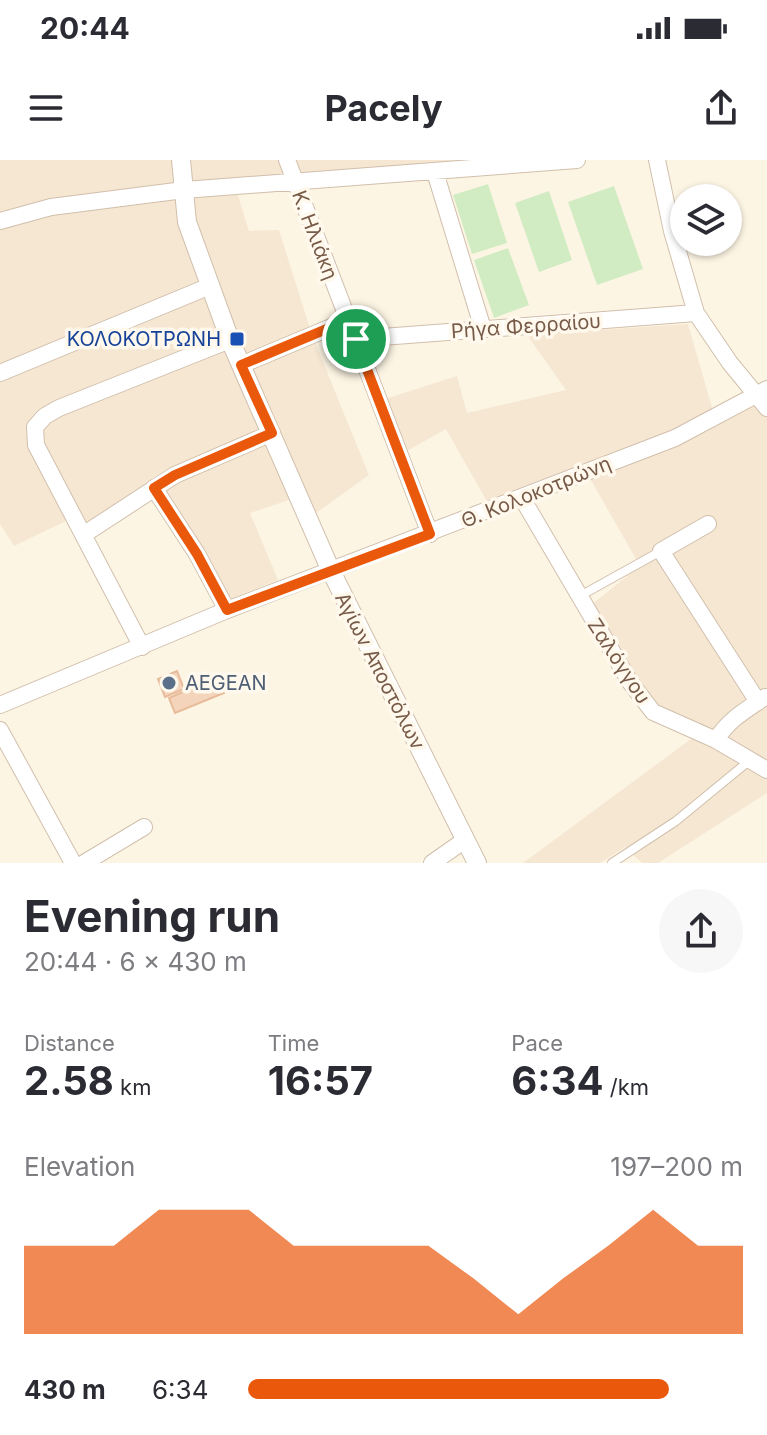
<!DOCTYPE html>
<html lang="en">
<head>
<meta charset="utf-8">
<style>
  body { margin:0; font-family:Inter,sans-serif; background:#f7f7f7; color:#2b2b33; height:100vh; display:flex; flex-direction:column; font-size:30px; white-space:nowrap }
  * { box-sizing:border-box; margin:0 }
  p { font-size:26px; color:#7c7c81 }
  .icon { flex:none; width:44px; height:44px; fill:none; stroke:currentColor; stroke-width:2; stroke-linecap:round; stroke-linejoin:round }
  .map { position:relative; height:703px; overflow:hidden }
  .drawer { display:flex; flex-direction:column; background:#fff; flex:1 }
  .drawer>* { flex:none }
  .tools { position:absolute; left:670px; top:24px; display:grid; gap:16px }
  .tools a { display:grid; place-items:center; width:72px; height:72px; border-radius:50%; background:#fff; box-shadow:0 2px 6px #0004; font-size:40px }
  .pin { position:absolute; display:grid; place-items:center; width:68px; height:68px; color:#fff; margin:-34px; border:4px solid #fff; border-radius:50%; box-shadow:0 2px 8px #0007 }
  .round { display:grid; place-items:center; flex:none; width:84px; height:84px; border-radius:42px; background:#f7f7f7 }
  .summary { display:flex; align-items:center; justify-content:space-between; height:136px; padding:0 24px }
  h1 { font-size:44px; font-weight:700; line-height:60px }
  .metrics { display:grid; grid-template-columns:repeat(3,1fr); gap:12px; height:136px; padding:8px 24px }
  .metrics div { display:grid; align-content:center }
  .metrics b { font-size:40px; font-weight:700 }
  .metrics small { font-size:22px; font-weight:400 }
  .metrics p { font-size:22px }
  .chart { height:224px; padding:16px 24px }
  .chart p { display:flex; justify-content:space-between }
  .chart svg { width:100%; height:144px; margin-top:8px; fill:#ea580c; opacity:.7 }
  ul { padding:0 24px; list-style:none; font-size:26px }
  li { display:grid; grid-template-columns:128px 96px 1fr; align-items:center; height:60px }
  li i { height:20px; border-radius:10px; background:#ea580c }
  .status { display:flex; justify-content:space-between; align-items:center; height:56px; padding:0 40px; background:#fff; direction:ltr }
  .status svg { height:22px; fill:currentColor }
  header { display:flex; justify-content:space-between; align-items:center; height:104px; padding:0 24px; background:#fff; font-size:36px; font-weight:700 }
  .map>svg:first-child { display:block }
  .residential { fill:#f5e7d2 }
  .green { fill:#d1ecc2 }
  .building { fill:#f4d4bb; stroke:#e7bb9a; stroke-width:2 }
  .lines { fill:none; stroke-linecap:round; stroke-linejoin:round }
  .service-casing { stroke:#d1bfac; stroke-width:10 }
  .minor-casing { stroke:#d1bfac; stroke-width:18 }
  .tertiary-casing { stroke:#d1bfac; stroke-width:20 }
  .service { stroke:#fff; stroke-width:8 }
  .minor { stroke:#fff; stroke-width:16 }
  .tertiary { stroke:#fff; stroke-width:18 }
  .route-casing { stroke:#fff; stroke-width:16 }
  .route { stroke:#ea580c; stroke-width:10 }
  .transit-dot { fill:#1a4fb4; stroke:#fff8ec; stroke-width:3 }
  .service-dot { fill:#5c6f8a; stroke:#fff8ec; stroke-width:3 }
  .labels { text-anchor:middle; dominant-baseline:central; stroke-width:7; stroke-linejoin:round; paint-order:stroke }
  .street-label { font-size:20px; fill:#775b48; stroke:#fff8ec }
  .transit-label { font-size:20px; fill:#164399; stroke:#fff8ec; text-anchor:end }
  .service-label { font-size:20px; fill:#4e5e75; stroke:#fff8ec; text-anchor:start }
</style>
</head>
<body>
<div class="status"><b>20:44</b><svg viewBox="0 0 49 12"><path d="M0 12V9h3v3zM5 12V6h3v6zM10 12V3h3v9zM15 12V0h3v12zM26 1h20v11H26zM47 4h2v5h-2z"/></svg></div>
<header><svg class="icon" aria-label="menu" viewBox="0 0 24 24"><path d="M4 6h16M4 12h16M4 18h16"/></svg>Pacely<svg class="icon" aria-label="share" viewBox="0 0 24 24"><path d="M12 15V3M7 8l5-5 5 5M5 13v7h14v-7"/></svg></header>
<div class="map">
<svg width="767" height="703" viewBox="0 0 767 703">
  <rect width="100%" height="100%" fill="#fdf5e4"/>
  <path class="residential" d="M0 0H514L236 29 249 71 279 70 312 175 369 315 309 358 298 337 250 353 278 420 225 441 154 332 85 378 74 357 14 386 0 364Z
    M688 164 715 258 752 232 767 249V633L658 703H642L625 687 600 703H523L695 576 656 555 591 445 640 406 588 315 489 345 446 269 398 296 382 240 457 216 467 253 566 230 527 175Z"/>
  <path class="green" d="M488 24 507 83 472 94 453 35Z
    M614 26 643 109 597 125 568 42Z
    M549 31 572 100 539 112 515 43Z
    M508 88 529 145 494 158 474 100Z"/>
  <path class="building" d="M177 511 184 529 165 537 158 519Z
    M217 517 224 533 175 553 169 538Z"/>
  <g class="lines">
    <g class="service-casing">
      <path id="service" d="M580 436 661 391
        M612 703 676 661 749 601"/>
    </g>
    <g class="minor-casing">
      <path id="minor" d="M287 0 430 374
        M657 0 672 71 696 153 730 203 767 248
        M435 12 483 169
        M0 61 51 47 184 30 577 0
        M356 179 696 153
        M241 205 348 160
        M0 213 210 126
        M154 328 197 394 227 450
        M522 338 630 522 653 552 716 580 767 610
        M708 364 661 391 758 542
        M83 375 175 315 272 273
        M142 487 36 285 35 267 45 256 59 248 230 180
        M0 545 227 450 675 278 767 229
        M0 570 73 703
        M716 580C728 560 746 550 765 537
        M84 703 144 667
        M432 703 465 680"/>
    </g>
    <g class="tertiary-casing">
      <path id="tertiary" d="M181 0 187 62 230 180 331 411 477 703"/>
    </g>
    <use href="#service" class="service"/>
    <use href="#minor" class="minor"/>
    <use href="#tertiary" class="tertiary"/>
  </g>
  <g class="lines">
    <g class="route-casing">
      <path id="route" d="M348 160 430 374 227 450 197 394 154 328 175 315 272 273 241 205Z"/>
    </g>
    <use href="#route" class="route"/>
  </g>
  <rect class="transit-dot" x="229" y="171" width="16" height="16" rx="4"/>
  <circle class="service-dot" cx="169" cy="523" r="8"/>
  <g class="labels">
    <g class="street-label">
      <text transform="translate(315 75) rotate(69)">Κ. Ηλιάκη</text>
      <text transform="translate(526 166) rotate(-4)">Ρήγα Φερραίου</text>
      <text transform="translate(536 332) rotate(-22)">Θ. Κολοκοτρώνη</text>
      <text transform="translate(619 501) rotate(57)">Ζαλόγγου</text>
      <text transform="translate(380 511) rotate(63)">Αγίων Αποστόλων</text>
    </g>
    <g class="transit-label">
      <text x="221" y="179">ΚΟΛΟΚΟΤΡΩΝΗ</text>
    </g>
    <g class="service-label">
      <text x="185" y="523">AEGEAN</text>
    </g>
  </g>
</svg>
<div class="tools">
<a><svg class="icon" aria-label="layers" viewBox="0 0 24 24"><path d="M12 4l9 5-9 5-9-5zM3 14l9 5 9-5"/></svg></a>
</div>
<div class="pin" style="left:356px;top:179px;background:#1e9e55"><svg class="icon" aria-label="arrive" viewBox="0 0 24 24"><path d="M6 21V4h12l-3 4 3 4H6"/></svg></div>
</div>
<section class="drawer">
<div class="summary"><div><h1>Evening run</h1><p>20:44 · 6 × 430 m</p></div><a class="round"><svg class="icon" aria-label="share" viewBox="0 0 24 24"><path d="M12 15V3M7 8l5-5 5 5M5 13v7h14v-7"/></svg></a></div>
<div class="metrics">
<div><p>Distance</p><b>2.58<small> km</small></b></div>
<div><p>Time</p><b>16:57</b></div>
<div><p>Pace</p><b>6:34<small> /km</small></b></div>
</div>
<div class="chart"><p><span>Elevation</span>197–200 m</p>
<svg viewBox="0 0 160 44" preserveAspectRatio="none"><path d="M0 44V17L10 17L20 17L30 6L40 6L50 6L60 17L70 17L80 17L90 17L100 27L110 38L120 27L130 17L140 6L150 17L160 17V44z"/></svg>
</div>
<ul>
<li><b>430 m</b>6:34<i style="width:85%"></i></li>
</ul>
</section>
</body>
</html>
